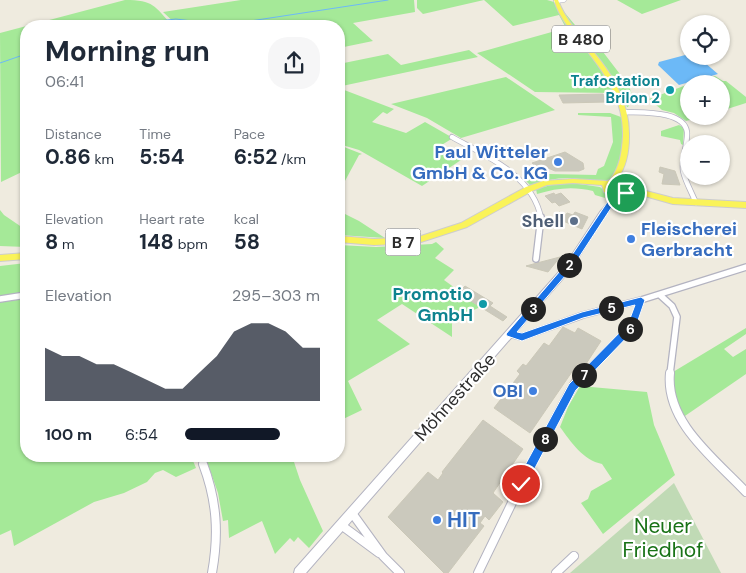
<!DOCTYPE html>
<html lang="en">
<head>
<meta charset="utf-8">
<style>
  body { margin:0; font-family:"DM Sans",sans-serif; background:#f6f6f7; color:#1f2937; height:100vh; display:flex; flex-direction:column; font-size:19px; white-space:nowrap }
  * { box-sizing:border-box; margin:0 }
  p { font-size:16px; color:#747a83 }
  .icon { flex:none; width:28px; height:28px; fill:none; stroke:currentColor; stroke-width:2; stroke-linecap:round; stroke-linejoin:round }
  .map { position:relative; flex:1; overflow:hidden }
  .drawer { position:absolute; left:20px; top:20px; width:325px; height:442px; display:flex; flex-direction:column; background:#fff; border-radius:20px; box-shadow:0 1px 4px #0004 }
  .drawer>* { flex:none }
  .controls { position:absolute; left:680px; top:15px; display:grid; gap:10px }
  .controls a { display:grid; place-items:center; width:50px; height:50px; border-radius:50%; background:#fff; box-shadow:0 1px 4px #0004; font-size:25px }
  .pin { position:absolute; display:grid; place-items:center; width:42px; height:42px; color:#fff; margin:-21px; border:2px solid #fff; border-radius:50%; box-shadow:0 1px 5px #0007 }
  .km { position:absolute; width:25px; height:25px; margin:-12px; border-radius:50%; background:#222; color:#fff; font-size:14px; line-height:25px; text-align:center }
  .round { display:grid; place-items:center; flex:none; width:52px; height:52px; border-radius:20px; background:#f6f6f7 }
  .headline { display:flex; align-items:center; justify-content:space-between; height:85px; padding:0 25px }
  h1 { font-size:28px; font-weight:700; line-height:38px }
  .metrics { display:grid; grid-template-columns:repeat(3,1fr); gap:8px; height:85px; padding:5px 25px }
  .metrics div { display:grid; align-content:center }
  .metrics b { font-size:21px; font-weight:700 }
  .metrics small { font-size:14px; font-weight:400 }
  .metrics p { font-size:14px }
  .chart { height:140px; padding:10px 25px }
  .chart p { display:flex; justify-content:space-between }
  .chart svg { width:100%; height:90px; margin-top:5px; fill:#111827; opacity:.7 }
  ul { padding:0 25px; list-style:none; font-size:16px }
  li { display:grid; grid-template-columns:80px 60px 1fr; align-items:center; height:38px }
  li i { height:12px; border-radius:6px; background:#111827 }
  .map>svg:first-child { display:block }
  .green { fill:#a5e998 }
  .cemetery { fill:#c0dab5 }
  .water { fill:#6cb9f7 }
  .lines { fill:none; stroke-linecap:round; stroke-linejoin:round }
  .stream { stroke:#6cb9f7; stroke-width:1 }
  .building { fill:#cbc9bd; stroke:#cbc8b8 }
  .street-far3-casing { stroke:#b3b3c1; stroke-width:5 }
  .street-far2-casing { stroke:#b3b3c1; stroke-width:6 }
  .street-far1-casing { stroke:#b3b3c1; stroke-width:8 }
  .street-casing { stroke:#b3b3c1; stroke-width:10 }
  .secondary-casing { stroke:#b3b3c1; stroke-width:2 }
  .primary-casing { stroke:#cdcdcd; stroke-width:2 }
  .street-far3 { stroke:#fff; stroke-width:4 }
  .street-far2 { stroke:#fff; stroke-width:4.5 }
  .street-far1 { stroke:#fff; stroke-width:5.5 }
  .street { stroke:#fff; stroke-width:8 }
  .secondary { fill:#fff; fill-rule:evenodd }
  .primary { fill:#faf359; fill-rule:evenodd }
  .route { fill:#1a73e8; stroke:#fff }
  .culture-dot { fill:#0f9aa8; stroke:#fff; stroke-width:2 }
  .shop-dot { fill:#3f7fe0; stroke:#fff; stroke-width:2 }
  .service-dot { fill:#5c6f8a; stroke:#fff; stroke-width:2 }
  .labels { text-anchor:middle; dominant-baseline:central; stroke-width:4.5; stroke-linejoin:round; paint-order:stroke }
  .far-culture-label { font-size:15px; font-weight:bold; fill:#0d838f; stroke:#fff; text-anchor:end }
  .shield { fill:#fff; stroke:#6c6c6c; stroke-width:1 }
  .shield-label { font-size:16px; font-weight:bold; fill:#2d2d2d }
  .shop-label { font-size:18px; font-weight:bold; fill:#366cbe; stroke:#fff; text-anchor:end }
  .service-label { font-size:18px; font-weight:bold; fill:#4e5e75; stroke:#fff; text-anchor:end }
  .culture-label { font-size:18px; font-weight:bold; fill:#0d838f; stroke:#fff; text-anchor:end }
  .street-label { font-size:18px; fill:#2d2d2d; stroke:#fff }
  .near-shop-label { font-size:21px; font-weight:bold; fill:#366cbe; stroke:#fff; text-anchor:start }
  .near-park-label { font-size:21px; fill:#187216; stroke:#fff }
</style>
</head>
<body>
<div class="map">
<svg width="746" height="573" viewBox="0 0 746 573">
  <rect width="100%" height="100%" fill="#efebdf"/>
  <path class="green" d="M125 0C154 0 154 6 173 26H26V170L1 182 0 33Z
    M241 0H414L415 12 353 23 373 41 339 48V26H178L163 12Z
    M417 0H547L554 2 565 23 602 68 615 93 535 92 477 53 566 28 559 15 513 26 484 0 423 14 417 8Z
    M617 0H681L642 14Z
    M558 2 565 13 595 49 600 48 629 86 633 98 628 107H627L609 73 569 22Z
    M469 50 478 57 342 86 339 84V64L388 54 401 65Z
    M715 76 723 81H726L746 97V103L721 111V84H690Z
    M506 77 555 110 461 138 427 118 391 104Z
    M689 84V116H705L686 121 674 113 662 110 649 99Z
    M339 88 394 109 387 114 383 112 372 122 406 133 425 122 453 138 440 146 461 160 422 186 359 150 339 144Z
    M578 113H610L621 117C625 128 625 143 622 155 620 162 618 175 611 179 600 185 581 178 568 178 555 178 543 181 530 185L524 179 549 174 596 175 598 169 604 166 613 142 611 117 578 115Z
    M679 125 684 128 683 145 681 144 680 140 661 136V131Z
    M339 145 362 154 359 155 339 192Z
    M572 183 600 187 606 192 605 198 595 195 593 191C573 186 556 188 537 194L536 189 551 185Z
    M0 210 4 215 26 230V247L0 246Z
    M339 211 359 221 385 238 339 235Z
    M436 242 444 249 435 258 454 270 444 280 455 288 454 290 480 307 452 321V337L402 304 377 320 410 344 348 381 362 410 339 421V245L376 247 432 244Z
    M26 263V456H191L196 468 176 477 163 470 155 473 147 482 124 493 94 502 14 546 11 530 0 535V266Z
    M746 328V334L724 349 733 357 746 349V374L682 418 673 398V372Z
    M580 386 647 392 654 425 675 475 603 534 581 503 588 499 591 491 612 479 602 464C583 460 571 442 560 427L568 407Z
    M205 456H292L300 480 323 531 309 548 298 537 294 542 290 538 275 554 262 521 229 538 228 520 223 521 218 493Z"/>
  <path class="cemetery" d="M674 483 721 573H570Z"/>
  <path class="water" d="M689 54V56H697L718 74 679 85 658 65 659 62Z"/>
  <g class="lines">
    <path class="stream" d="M116 26 176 19 224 25 388 0
      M0 63 26 54"/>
  </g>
  <path class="building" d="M603 94 607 102 563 103 559 95Z
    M565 152 583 163 584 169 579 171H555L543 166 537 168 532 163Z
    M660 167 675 171 680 185 662 184 664 174 659 172Z
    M554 193 555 195 561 193 570 202 559 206 555 202 552 203 545 196Z
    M559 212 566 215 567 213 573 215 575 212 588 217 582 229 556 218Z
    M560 257 548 272 526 266 537 263Z
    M465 286 493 303 490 306 507 317 503 321 458 293Z
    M563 327 575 333 578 328 601 341 584 367 578 363 530 433 494 408 520 374 517 371 523 364 526 366 544 343 549 346Z
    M483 420 523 449 493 493 503 502 489 520 485 516 480 523 484 526 448 573H444L388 517 428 472 438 480 443 473 442 472Z"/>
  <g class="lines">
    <g class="street-far3-casing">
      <path id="street-far3" d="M556 1 564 0"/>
    </g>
    <g class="street-far2-casing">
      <path id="street-far2" d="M625 112C641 113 684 110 687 132 688 144 681 158 683 171 685 181 692 193 696 203
        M452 137C486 156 533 175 541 218"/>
    </g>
    <g class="street-far1-casing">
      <path id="street-far1" d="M536 259 541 217
        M661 296 672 306 677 317 670 374
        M0 299 26 295
        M510 334 522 337 583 315 641 300
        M584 374 632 326 641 300 746 267"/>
    </g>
    <g class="street-casing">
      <path id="street" d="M670 373C665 422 715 459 746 492
        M203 464C217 501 219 534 212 573
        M352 513 383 556 400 573
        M341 525 379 553
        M478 573 525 476 569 393 575 383 585 373
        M556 573 574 556"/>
    </g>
    <g class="secondary-casing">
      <path id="secondary" d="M619 192 622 194 604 216 572 268 306 573H294L295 569 566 264 600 212 617 193Z"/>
    </g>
    <g class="primary-casing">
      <path id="primary" d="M554 0H558C565 19 578 33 590 48 612 73 630 102 629 137 629 153 626 167 617 180L622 181 627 186 673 198 746 202V208L673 204 627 191 626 194 616 196 604 192 602 185 573 183 547 185 532 191 467 227 418 243 374 245 339 242V236L374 239 418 237 461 223 526 187 543 181 573 179 607 181 610 180C620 167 622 152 623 136 624 103 607 76 588 52 575 35 560 20 554 0ZM612 185H617L620 188V190C616 191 611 190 609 187Z
        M26 253V259L0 261V255Z"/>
    </g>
    <use href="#street-far3" class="street-far3"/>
    <use href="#street-far2" class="street-far2"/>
    <use href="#street-far1" class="street-far1"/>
    <use href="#street" class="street"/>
    <use href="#secondary" class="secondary"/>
    <use href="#primary" class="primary"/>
  </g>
  <path class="route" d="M618 191H626L629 193 617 199 572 268 517 332 522 333 582 312 641 297 645 300 635 329 576 390 525 487 521 489 517 487 516 484 517 480 569 384 628 324 635 305 583 318 522 341 507 336 506 334 566 264 612 195Z"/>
  <g class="culture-dot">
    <circle cx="670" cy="90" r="5"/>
    <circle cx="483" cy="304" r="5"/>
  </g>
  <g class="shop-dot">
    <circle cx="558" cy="162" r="5"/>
    <circle cx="631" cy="239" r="5"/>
    <circle cx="533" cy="391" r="5"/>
    <circle cx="437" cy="520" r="5"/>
  </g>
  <circle class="service-dot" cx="574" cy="221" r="5"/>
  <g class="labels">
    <g class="far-culture-label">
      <text x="660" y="81">Trafostation<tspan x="660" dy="17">Brilon 2</tspan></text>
    </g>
    <g class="shield">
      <rect x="552" y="25.5" width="58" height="27" rx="4"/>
      <rect x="385.5" y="228.5" width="35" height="27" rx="4"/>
    </g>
    <g class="shield-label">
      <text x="581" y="39">B 480</text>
      <text x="403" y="242">B 7</text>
    </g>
    <g class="shop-label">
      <text x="548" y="152">Paul Witteler<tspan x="548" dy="21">GmbH &amp; Co. KG</tspan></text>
      <text x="641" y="229" text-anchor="start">Fleischerei<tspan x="641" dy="21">Gerbracht</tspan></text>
      <text x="523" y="391">OBI</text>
    </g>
    <g class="service-label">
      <text x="564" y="221">Shell</text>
    </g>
    <g class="culture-label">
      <text x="473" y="294">Promotio<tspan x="473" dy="21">GmbH</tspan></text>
    </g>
    <g class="street-label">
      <text transform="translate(455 397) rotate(-48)">Möhnestraße</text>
    </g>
    <g class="near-shop-label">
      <text x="447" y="520">HIT</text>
    </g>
    <g class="near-park-label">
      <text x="663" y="526">Neuer<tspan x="663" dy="24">Friedhof</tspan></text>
    </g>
  </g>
</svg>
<div class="controls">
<a><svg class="icon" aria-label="locate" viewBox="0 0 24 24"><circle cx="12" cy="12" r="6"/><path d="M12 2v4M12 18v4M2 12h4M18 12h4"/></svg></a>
<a>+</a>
<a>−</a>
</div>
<div class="pin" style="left:626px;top:193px;background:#1e9e55"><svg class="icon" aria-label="arrive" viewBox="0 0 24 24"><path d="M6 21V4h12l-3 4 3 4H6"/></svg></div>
<div class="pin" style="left:521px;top:484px;background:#d93025"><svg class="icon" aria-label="check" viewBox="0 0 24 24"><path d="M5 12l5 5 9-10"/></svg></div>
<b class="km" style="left:569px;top:265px">2</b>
<b class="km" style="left:533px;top:309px">3</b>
<b class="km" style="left:611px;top:308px">5</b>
<b class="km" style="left:630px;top:329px">6</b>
<b class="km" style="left:584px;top:375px">7</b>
<b class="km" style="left:545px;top:439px">8</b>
<section class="drawer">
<div class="headline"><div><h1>Morning run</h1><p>06:41</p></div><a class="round"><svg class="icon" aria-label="share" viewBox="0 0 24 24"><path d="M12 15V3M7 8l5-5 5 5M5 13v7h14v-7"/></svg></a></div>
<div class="metrics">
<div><p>Distance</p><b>0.86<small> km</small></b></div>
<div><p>Time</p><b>5:54</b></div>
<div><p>Pace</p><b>6:52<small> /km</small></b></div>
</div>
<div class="metrics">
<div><p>Elevation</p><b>8<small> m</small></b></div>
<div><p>Heart rate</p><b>148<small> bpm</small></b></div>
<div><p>kcal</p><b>58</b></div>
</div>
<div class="chart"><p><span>Elevation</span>295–303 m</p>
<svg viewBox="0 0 160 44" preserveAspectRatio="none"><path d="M0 44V18L10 22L20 22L30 26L40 26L50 30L60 34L70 38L80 38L90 30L100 22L110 10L120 6L130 6L140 10L150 18L160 18V44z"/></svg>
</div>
<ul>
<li><b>100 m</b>6:54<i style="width:70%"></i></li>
</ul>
</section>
</div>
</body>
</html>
